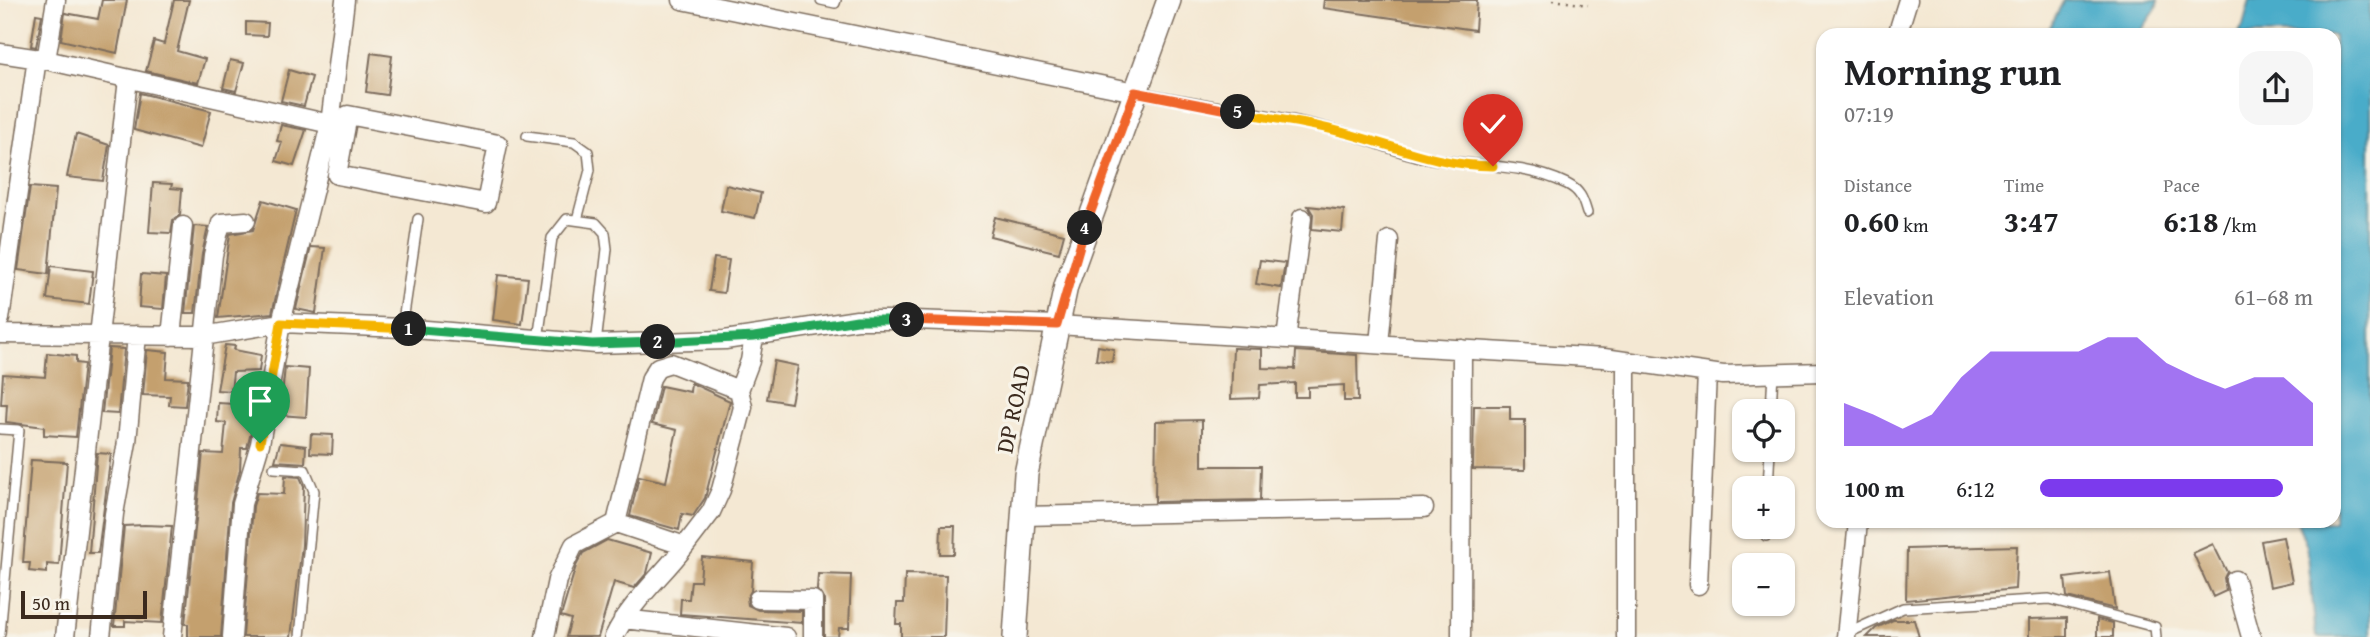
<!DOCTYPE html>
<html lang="en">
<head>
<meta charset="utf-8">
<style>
  body { margin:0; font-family:"Gentium Book Plus",serif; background:#f6f6f6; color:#202124; height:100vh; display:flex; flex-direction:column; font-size:26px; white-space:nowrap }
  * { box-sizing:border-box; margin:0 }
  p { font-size:23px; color:#757577 }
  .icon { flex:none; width:38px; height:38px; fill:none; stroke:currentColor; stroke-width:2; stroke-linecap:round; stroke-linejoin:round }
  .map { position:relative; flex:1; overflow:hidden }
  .details { position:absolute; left:1816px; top:28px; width:525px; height:500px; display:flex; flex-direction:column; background:#fff; border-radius:21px; box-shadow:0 2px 5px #0004 }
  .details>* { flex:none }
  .tools { position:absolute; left:1732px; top:399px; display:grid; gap:14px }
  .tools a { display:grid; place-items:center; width:63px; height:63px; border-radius:14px; background:#fff; box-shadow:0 2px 5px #0004; font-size:35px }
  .scale { position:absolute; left:21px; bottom:18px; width:126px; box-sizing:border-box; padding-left:7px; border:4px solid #3b2a1e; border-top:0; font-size:19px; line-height:24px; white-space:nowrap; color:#3b2a1e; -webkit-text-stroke:5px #f7f3e8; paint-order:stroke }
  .pin { position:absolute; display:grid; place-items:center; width:60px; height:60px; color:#fff; margin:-72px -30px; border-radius:50% 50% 50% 0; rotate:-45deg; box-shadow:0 0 7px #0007 }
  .pin .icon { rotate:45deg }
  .km { position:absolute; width:35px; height:35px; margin:-18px; border-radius:50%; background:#222; color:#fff; font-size:19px; line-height:35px; text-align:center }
  .round { display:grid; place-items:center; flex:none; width:74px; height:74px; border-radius:21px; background:#f6f6f6 }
  .head { display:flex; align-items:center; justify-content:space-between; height:119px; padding:0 28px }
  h1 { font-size:38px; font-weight:600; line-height:52px }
  .stats { display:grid; grid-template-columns:repeat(3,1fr); gap:10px; height:119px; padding:7px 28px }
  .stats div { display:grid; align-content:center }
  .stats b { font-size:30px; font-weight:600 }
  .stats small { font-size:19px; font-weight:400 }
  .stats p { font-size:19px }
  .chart { height:196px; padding:14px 28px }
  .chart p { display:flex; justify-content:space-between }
  .chart svg { width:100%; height:126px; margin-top:7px; fill:#7c3aed; opacity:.7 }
  ul { padding:0 28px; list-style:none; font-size:23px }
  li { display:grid; grid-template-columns:112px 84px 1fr; align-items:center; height:52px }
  li i { height:18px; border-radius:9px; background:#7c3aed }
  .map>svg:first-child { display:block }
  .water { fill:#4aacc9; stroke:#426b74; stroke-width:2 }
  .building { fill:#c4a06e }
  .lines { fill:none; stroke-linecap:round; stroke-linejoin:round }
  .service-casing { stroke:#7c6c5d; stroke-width:12 }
  .minor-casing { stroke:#7c6c5d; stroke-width:21 }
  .tertiary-casing { stroke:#7c6c5d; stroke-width:26 }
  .path { stroke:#7c6c5d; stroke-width:2.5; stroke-dasharray:2 5; stroke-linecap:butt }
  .service { stroke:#fff; stroke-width:9 }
  .minor { stroke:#fff; stroke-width:18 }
  .tertiary { stroke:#fff; stroke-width:23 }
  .split-1-casing { stroke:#fff; stroke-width:14 }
  .split-2-casing { stroke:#fff; stroke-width:14 }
  .split-3-casing { stroke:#fff; stroke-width:14 }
  .split-4-casing { stroke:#fff; stroke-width:14 }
  .split-5-casing { stroke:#fff; stroke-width:14 }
  .split-6-casing { stroke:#fff; stroke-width:14 }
  .split-1 { stroke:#f5b400; stroke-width:9 }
  .split-2 { stroke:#22a559; stroke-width:9 }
  .split-3 { stroke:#22a559; stroke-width:9 }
  .split-4 { stroke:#f0652b; stroke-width:9 }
  .split-5 { stroke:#f0652b; stroke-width:9 }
  .split-6 { stroke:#f5b400; stroke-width:9 }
  .labels { text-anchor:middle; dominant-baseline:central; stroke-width:6; stroke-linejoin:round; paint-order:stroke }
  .street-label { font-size:24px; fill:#3b2a1e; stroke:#f7f3e8 }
</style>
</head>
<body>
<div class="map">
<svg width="2370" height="637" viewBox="0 0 2370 637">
  <rect width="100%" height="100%" fill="#f7f3e8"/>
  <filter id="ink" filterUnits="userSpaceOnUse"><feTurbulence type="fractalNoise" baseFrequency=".0143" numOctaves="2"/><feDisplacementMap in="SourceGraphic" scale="14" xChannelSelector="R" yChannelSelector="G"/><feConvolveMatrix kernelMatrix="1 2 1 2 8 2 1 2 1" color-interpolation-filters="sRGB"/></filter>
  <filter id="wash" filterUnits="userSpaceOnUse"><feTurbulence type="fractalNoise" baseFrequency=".00686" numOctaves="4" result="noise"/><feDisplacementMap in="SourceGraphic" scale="28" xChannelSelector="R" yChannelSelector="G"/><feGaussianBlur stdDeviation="1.57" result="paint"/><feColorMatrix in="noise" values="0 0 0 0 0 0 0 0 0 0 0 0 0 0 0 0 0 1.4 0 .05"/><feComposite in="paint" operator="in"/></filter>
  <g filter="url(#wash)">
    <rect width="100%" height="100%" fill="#f4e8d3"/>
    <path class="water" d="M2064 0H2158L2156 9 2138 35H2046Z
      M2250 0H2370V637H2316L2307 546 2297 522H2334V35H2237L2243 26Z"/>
    <g id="blocks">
      <path class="building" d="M102 0H127L117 53 61 40 65 13 98 19Z
        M174 0H189L177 51 205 59 198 83 146 71 154 41 164 44Z
        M1324 0H1477L1475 30 1323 8Z
        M36 14 42 15 36 47 31 46Z
        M246 22 268 23 267 36 246 35Z
        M371 53 392 56 387 95 366 92Z
        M230 60 244 63 236 91 223 88Z
        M289 70 312 77 304 106 281 101Z
        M140 93 211 111 201 148 134 130Z
        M281 125 306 130 294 166 276 161 282 142 277 141Z
        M76 134 109 145 103 181 67 177Z
        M153 183 172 184 171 188 182 189 180 215 173 220 171 233 149 232Z
        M726 185 761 193 755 218 721 211Z
        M30 187 56 189 48 274 18 270Z
        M263 200 296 210 272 313 218 318 230 234 253 230Z
        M1308 206 1344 210 1342 232 1312 229 1313 214Z
        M995 217 1064 234 1059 253 990 236Z
        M194 226 208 227 202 254 195 313H185Z
        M311 247 325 248 316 313 296 309Z
        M714 258 729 260 724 293 709 291Z
        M1260 260 1285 263 1281 288 1256 284Z
        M51 266 93 271 89 304 47 299Z
        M141 274 166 276 163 309 139 307Z
        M498 275 528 278 522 324 493 320Z
        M225 345 235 346 234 350 261 355 259 371 233 372 231 391 217 390Z
        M1098 346 1114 349 1112 362 1096 360Z
        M109 348 124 349 118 414 102 413Z
        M1233 348 1262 349V368L1295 369 1296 351 1357 355 1358 401H1344V385L1308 387V397H1295V383L1260 385 1259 398 1231 399Z
        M147 350 168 352 166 378 188 379 185 406 169 405 170 396 143 395Z
        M47 353 76 356V363L84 364 76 437 44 435V427L6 422 7 404H1L3 374 45 377Z
        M774 361 798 366 791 403 767 399Z
        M285 367 309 369 306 417 280 415Z
        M691 383 730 401 705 498 693 516 682 514 679 530 630 516 639 476 666 482 677 430 652 424 661 386 690 392Z
        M218 403 250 405 251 432 247 448H241L240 470 231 503 221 637H188V624H185L203 453 223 454 226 423 217 422Z
        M1474 406H1510V420H1525V470L1473 469Z
        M1202 420V466H1261L1260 500 1155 502 1156 421Z
        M311 434 333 435 332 454 310 453Z
        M280 443 306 446 305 463 275 461Z
        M97 453 111 454 98 553H89Z
        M31 460 67 462 59 565 47 564V573L29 571 30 563H23Z
        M285 476 300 477 304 486 302 545 291 637H243L253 506 257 493 284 494Z
        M144 525 172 526 162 623 125 621V626H114L124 526Z
        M941 526H955L954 554H940Z
        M2283 537 2292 582 2270 587 2261 541Z
        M607 540 652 553 647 573 634 588 614 582 598 637H566L571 619 561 616 576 566 583 553Z
        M2213 544 2227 572 2224 578 2226 591 2213 597 2193 553Z
        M2017 546 2015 589 1906 600 1907 549Z
        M702 557 753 562 751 591 747 598 748 605 758 610 802 611V623L680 614 681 599H689L691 581H700Z
        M2110 572 2115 609 2067 597 2065 578Z
        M818 574 851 575 849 628H839L838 637H824V600L817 590Z
        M905 574 946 575 944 637H901V624H896L897 603H904Z
        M2067 618V637H2029V619Z
        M2097 619 2113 623V637H2097Z
        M1893 620H1914L1919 637H1867L1876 628Z"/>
    </g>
  </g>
  <g filter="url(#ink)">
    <use href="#blocks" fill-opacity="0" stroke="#7c6c5d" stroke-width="2"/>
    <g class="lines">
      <g class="service-casing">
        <path id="service" d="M821 0 835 3 836 0
          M1137 92C1206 106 1278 114 1345 133 1371 140 1395 152 1421 157 1469 167 1522 162 1567 184 1581 191 1583 200 1587 213
          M527 136 574 142 588 152 590 170 577 220
          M402 328 418 219
          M538 340 552 238 567 219 596 223 605 233 607 249 596 344
          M1771 411 1773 372
          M0 429 19 430 0 634
          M274 468 305 470 314 491 300 637
          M1768 488 1770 450
          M1766 536 1767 527
          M1848 633 1903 608 2049 599 2155 627 2156 637"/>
      </g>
      <g class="minor-casing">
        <path id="minor" d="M682 0 1135 92
          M1897 35 1908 0
          M0 53 46 60 339 126
          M46 60 56 0
          M348 115 498 144 486 203 337 175Z
          M0 319 37 58
          M0 334 203 336 281 323 402 328 596 344 725 340 857 320H913L1057 325 1604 358 1723 375 1824 372
          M171 336 183 226
          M1286 339 1302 218
          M1379 344 1389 240
          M739 390 750 361 754 337
          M1022 516 1424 508
          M616 523 651 378 658 367 671 363 739 390 743 407 721 490 711 512 685 546
          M2235 580 2251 637
          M1698 585 1707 373
          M758 599 813 600V637
          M623 619 786 637
          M65 637 128 79
          M101 637 114 514 127 442 137 335
          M172 637 213 255 221 223 246 221
          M232 637 242 504 260 444 281 323 330 124 345 0
          M545 637 557 580 574 545 616 523 685 546C662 576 630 603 614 637
          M1461 637 1462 349
          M1626 637V361
          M1846 637 1858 522"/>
      </g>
      <g class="tertiary-casing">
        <path id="tertiary" d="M1015 637 1026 474 1066 286 1169 0"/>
      </g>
      <path class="path" d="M1553 0 1588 5"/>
      <use href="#service" class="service"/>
      <use href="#minor" class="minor"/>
      <use href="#tertiary" class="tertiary"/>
    </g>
  </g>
  <g class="lines" filter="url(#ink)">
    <g class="split-1-casing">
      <path id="split-1" d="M260 443 281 323 409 329"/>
    </g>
    <g class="split-2-casing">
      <path id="split-2" d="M409 329 592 344 658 342"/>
    </g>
    <g class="split-3-casing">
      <path id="split-3" d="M658 342 754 337 857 320H907"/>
    </g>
    <g class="split-4-casing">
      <path id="split-4" d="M907 320 1057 325 1085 228"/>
    </g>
    <g class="split-5-casing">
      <path id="split-5" d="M1085 228 1135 92 1238 112"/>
    </g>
    <g class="split-6-casing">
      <path id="split-6" d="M1238 112C1273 119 1310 123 1345 133 1395 146 1440 166 1493 166"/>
    </g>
    <use href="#split-1" class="split-1"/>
    <use href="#split-2" class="split-2"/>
    <use href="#split-3" class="split-3"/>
    <use href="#split-4" class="split-4"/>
    <use href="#split-5" class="split-5"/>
    <use href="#split-6" class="split-6"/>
  </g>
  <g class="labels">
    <g class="street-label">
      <text transform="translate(1013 409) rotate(-78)">DP ROAD</text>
    </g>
  </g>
</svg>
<div class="tools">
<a><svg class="icon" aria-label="locate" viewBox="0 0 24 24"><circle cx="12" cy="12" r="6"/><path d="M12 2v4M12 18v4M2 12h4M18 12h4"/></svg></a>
<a>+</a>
<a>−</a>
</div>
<div class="scale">50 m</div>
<div class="pin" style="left:260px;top:443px;background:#1e9e55"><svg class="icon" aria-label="arrive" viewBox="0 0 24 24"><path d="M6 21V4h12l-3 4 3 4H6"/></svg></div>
<div class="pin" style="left:1493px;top:166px;background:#d93025"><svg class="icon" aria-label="check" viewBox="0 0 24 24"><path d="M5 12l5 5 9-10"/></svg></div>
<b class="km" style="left:409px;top:329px">1</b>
<b class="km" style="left:658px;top:342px">2</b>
<b class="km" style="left:907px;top:320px">3</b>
<b class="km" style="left:1085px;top:228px">4</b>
<b class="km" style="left:1238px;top:112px">5</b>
<section class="details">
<div class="head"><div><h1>Morning run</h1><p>07:19</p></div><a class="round"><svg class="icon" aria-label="share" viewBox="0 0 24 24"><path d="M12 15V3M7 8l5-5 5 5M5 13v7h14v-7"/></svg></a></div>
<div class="stats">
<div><p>Distance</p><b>0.60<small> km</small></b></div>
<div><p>Time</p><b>3:47</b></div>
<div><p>Pace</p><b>6:18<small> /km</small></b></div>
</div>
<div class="chart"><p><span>Elevation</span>61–68 m</p>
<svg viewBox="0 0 160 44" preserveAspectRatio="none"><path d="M0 44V29L10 33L20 38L30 33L40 20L50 11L60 11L70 11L80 11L90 6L100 6L110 15L120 20L130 24L140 20L150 20L160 29V44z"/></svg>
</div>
<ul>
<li><b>100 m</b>6:12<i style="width:89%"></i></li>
</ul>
</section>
</div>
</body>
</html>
